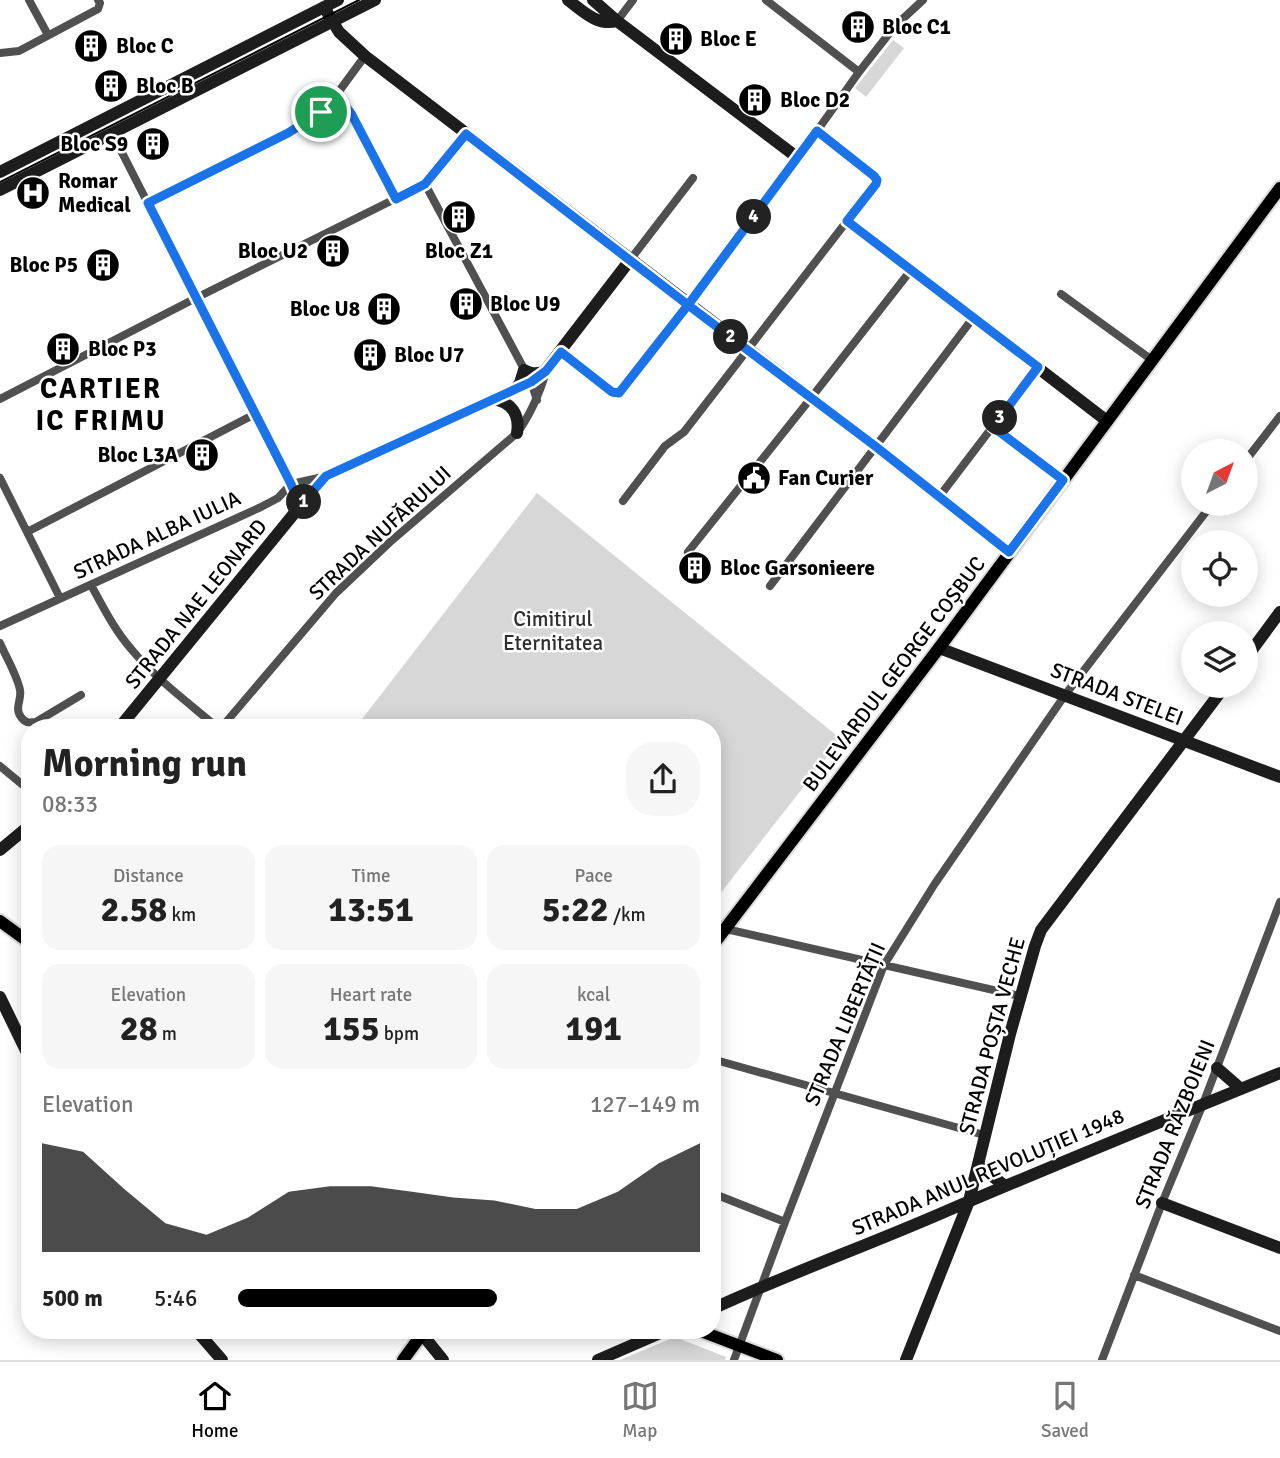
<!DOCTYPE html>
<html lang="en">
<head>
<meta charset="utf-8">
<style>
  body { margin:0; font-family:Signika,sans-serif; background:#f6f6f6; color:#222; height:100vh; display:flex; flex-direction:column; font-size:26px; white-space:nowrap }
  * { box-sizing:border-box; margin:0 }
  p { font-size:23px; color:#767676 }
  .icon { flex:none; width:38px; height:38px; fill:none; stroke:currentColor; stroke-width:2; stroke-linecap:round; stroke-linejoin:round }
  .map { position:relative; flex:1; overflow:hidden }
  .details { position:absolute; left:21px; top:719px; width:700px; height:620px; display:flex; flex-direction:column; background:#fff; border-radius:28px; box-shadow:0 4px 18px #0003 }
  .details>* { flex:none }
  .needle { width:46px; rotate:41deg }
  .buttons { position:absolute; left:1181px; top:439px; display:grid; gap:14px }
  .buttons a { display:grid; place-items:center; width:77px; height:77px; border-radius:50%; background:#fff; box-shadow:0 4px 18px #0003; font-size:35px }
  .pin { position:absolute; display:grid; place-items:center; width:60px; height:60px; color:#fff; margin:-30px; border:4px solid #fff; border-radius:50%; box-shadow:0 2px 7px #0007 }
  .km { position:absolute; width:35px; height:35px; margin:-18px; border-radius:50%; background:#222; color:#fff; font-size:19px; line-height:35px; text-align:center }
  .round { display:grid; place-items:center; flex:none; width:74px; height:74px; border-radius:28px; background:#f6f6f6 }
  .summary { display:flex; align-items:center; justify-content:space-between; height:119px; padding:0 21px }
  h1 { font-size:38px; font-weight:800; line-height:52px }
  .metrics { display:grid; grid-template-columns:repeat(3,1fr); gap:10px; height:119px; padding:7px 21px }
  .metrics div { display:grid; align-content:center; border-radius:18px; background:#f6f6f6; text-align:center }
  .metrics b { font-size:35px; font-weight:800 }
  .metrics small { font-size:19px; font-weight:400 }
  .metrics p { font-size:19px }
  .chart { height:196px; padding:14px 21px }
  .chart p { display:flex; justify-content:space-between }
  .chart svg { width:100%; height:126px; margin-top:7px; fill:#000; opacity:.7 }
  ul { padding:0 21px; list-style:none; font-size:23px }
  li { display:grid; grid-template-columns:112px 84px 1fr; align-items:center; height:52px }
  li i { height:18px; border-radius:9px; background:#000 }
  .dock { display:flex; justify-content:space-around; align-items:center; height:98px; border-top:2px solid #e0e0e0; background:#fff; font-size:19px; color:#767676 }
  .dock a { display:grid; justify-items:center; gap:4px }
  .dock .current { color:#000 }
  .map>svg:first-child { display:block }
  .green { fill:#d7d7d7 }
  .lines { fill:none; stroke-linecap:round; stroke-linejoin:round }
  .primary-casing { stroke:#dbdbdb; stroke-width:16 }
  .street { stroke:#505050; stroke-width:8 }
  .secondary { stroke:#1d1d1d; stroke-width:12 }
  .primary { stroke:#000; stroke-width:12 }
  .tram { stroke:#000; stroke-width:2 }
  .route-casing { stroke:#fff; stroke-width:14 }
  .route { stroke:#1a73e8; stroke-width:9 }
  .labels { text-anchor:middle; dominant-baseline:central; stroke-width:5; stroke-linejoin:round; paint-order:stroke }
  .poi-label { font-size:21px; font-weight:bold; fill:#000; stroke:#fff; text-anchor:start }
  .street-label { font-size:21px; fill:#000; stroke:#fff }
  .park-label { font-size:21px; fill:#2e2e2e; stroke:#fff }
  .district-label { font-size:28px; font-weight:bold; letter-spacing:2px; fill:#000; stroke:#fff }
</style>
</head>
<body>
<div class="map">
<svg width="1280" height="1360" viewBox="0 0 1280 1360">
  <rect width="100%" height="100%" fill="#fff"/>
  <path class="green" d="M893 40 904 48 866 97 855 88Z
    M537 493 841 739 712 904V728H355Z
    M675 1337 726 1357 725 1360H620Z"/>
  <g class="lines">
    <g class="primary-casing">
      <path id="primary" d="M0 921 30 943
        M712 946 939 648 1280 188
        M698 1330 777 1360
        M403 1360 425 1330"/>
    </g>
    <path class="street" d="M29 0 48 35
      M766 0 859 72
      M617 21 633 0
      M0 53 19 51 98 9 100 3 98 0
      M334 98 344 104 352 115 396 199
      M817 131 859 72 895 26 923 0
      M112 133 291 484 300 506
      M425 184 531 382 537 400
      M148 203 288 133 311 119 334 98 365 56
      M630 260 693 178
      M1061 294 1152 360
      M561 352 612 392 615 393 622 391 688 305 798 158
      M0 399 196 298 425 184 466 134
      M993 427 1063 480
      M1246 460 1280 416
      M0 478 60 598
      M939 497 1038 367
      M623 501 665 446 684 432 847 221
      M27 532 255 414
      M688 552 811 398 911 270
      M91 585C103 607 115 631 132 650 157 680 189 703 218 728
      M770 586 973 318
      M0 626 261 507 278 498 291 484 323 477
      M0 643C6 657 17 675 20 690 22 700 14 708 21 717 25 723 29 723 36 722L81 695
      M221 728 336 593 390 542 517 433C531 414 539 395 546 372
      M0 766 30 791
      M726 929 1020 996
      M712 1059 984 1135
      M712 1193 785 1222
      M1134 1275 1280 1331
      M734 1360 785 1222 884 965 934 885 1065 695 1212 504
      M1102 1360 1162 1203 1203 1104 1280 902"/>
    <path class="secondary" d="M568 0C584 12 597 26 617 21
      M593 0 617 21 798 158 817 131 874 176 877 180 876 184 847 221 1107 421
      M324 7 339 32 365 56 875 446 1009 552
      M0 172 338 0
      M0 190 375 0
      M515 389 520 383 524 370C531 374 535 374 543 372
      M493 399C512 402 520 415 517 433
      M939 648 1280 777
      M1246 658 1280 612
      M119 728 319 483 326 476 489 401 541 376 630 260
      M0 850 30 825
      M0 997 30 1059
      M1217 1068 1241 1089
      M978 1165 1005 1186
      M1162 1203 1280 1248
      M712 1309C788 1274 866 1246 942 1213 1054 1165 1167 1119 1280 1073
      M196 1330 222 1360
      M422 1334 443 1360
      M598 1360 667 1330
      M906 1360 969 1201 1010 1034 1035 946 1041 930 1225 686"/>
    <use href="#primary" class="primary"/>
    <path class="tram" d="M0 182 359 0
      M0 921 30 944
      M695 1330 774 1360"/>
  </g>
  <g class="lines">
    <g class="route-casing">
      <path id="route" d="M321 112 288 133 148 203 291 484 300 506 326 476 531 382 546 371 561 352 612 392 619 393 688 305 875 446 1009 552 1063 480 993 427 1038 367 847 221 876 184 877 180 874 176 817 131 688 305 466 134 425 184 396 199 352 115 344 104 334 99 321 112"/>
    </g>
    <use href="#route" class="route"/>
  </g>
  <defs>
    <g id="building-disc" transform="scale(1.75)"><circle r="9.5" fill="#000" stroke="#fff"/><path d="M-4-6H4V6H1V3H-1V6H-4ZM-2.5-4.3h1.7v1.8h-1.7ZM.8-4.3h1.7v1.8H.8ZM-2.5-1h1.7V.8h-1.7ZM.8-1h1.7V.8H.8Z" fill="#fff"/></g>
    <g id="hospital-disc" transform="scale(1.75)"><circle r="9.5" fill="#000" stroke="#fff"/><path d="M-5-5h3v3.5h4V-5h3V5h-3V1.5h-4V5h-3Z" fill="#fff"/></g>
    <g id="civic-disc" transform="scale(1.75)"><circle r="9.5" fill="#000" stroke="#fff"/><path d="M-.6-6.5H3V-4.5H.6V-3L4-1V1h2V6H-6V1h2V-1L-.6-3ZM-1.2 2.5V6h2.4V2.5Z" fill="#fff"/></g>
  </defs>
  <g fill-rule="evenodd">
    <use href="#building-disc" x="858" y="27"/>
    <use href="#building-disc" x="676" y="39"/>
    <use href="#building-disc" x="91" y="46"/>
    <use href="#building-disc" x="111" y="86"/>
    <use href="#building-disc" x="755" y="100"/>
    <use href="#building-disc" x="153" y="144"/>
    <use href="#hospital-disc" x="33" y="193"/>
    <use href="#building-disc" x="459" y="217"/>
    <use href="#building-disc" x="333" y="251"/>
    <use href="#building-disc" x="103" y="265"/>
    <use href="#building-disc" x="466" y="304"/>
    <use href="#building-disc" x="384" y="309"/>
    <use href="#building-disc" x="63" y="349"/>
    <use href="#building-disc" x="370" y="355"/>
    <use href="#building-disc" x="202" y="455"/>
    <use href="#civic-disc" x="754" y="478"/>
    <use href="#building-disc" x="695" y="568"/>
  </g>
  <g class="labels">
    <g class="poi-label">
      <text x="882" y="27">Bloc C1</text>
      <text x="700" y="39">Bloc E</text>
      <text x="116" y="46">Bloc C</text>
      <text x="136" y="86">Bloc B</text>
      <text x="780" y="100">Bloc D2</text>
      <text x="128" y="144" text-anchor="end">Bloc S9</text>
      <text x="58" y="181">Romar<tspan x="58" dy="24">Medical</tspan></text>
      <text x="308" y="251" text-anchor="end">Bloc U2</text>
      <text x="459" y="251" text-anchor="middle">Bloc Z1</text>
      <text x="78" y="265" text-anchor="end">Bloc P5</text>
      <text x="490" y="304">Bloc U9</text>
      <text x="360" y="309" text-anchor="end">Bloc U8</text>
      <text x="88" y="349">Bloc P3</text>
      <text x="394" y="355">Bloc U7</text>
      <text x="178" y="455" text-anchor="end">Bloc L3A</text>
      <text x="778" y="478">Fan Curier</text>
      <text x="720" y="568">Bloc Garsonieere</text>
    </g>
    <g class="street-label">
      <text transform="translate(380 533) rotate(-43)">STRADA NUFĂRULUI</text>
      <text transform="translate(157 535) rotate(-25)">STRADA ALBA IULIA</text>
      <text transform="translate(196 604) rotate(-51)">STRADA NAE LEONARD</text>
      <text transform="translate(894 674) rotate(-53)">BULEVARDUL GEORGE COȘBUC</text>
      <text transform="translate(1117 694) rotate(21)">STRADA STELEI</text>
      <text transform="translate(845 1024) rotate(-67)">STRADA LIBERTĂȚII</text>
      <text transform="translate(992 1036) rotate(-75)">STRADA POȘTA VECHE</text>
      <text transform="translate(1175 1124) rotate(-68)">STRADA RĂZBOIENI</text>
      <text transform="translate(988 1172) rotate(-23)">STRADA ANUL REVOLUȚIEI 1948</text>
    </g>
    <g class="park-label">
      <text x="553" y="619">Cimitirul<tspan x="553" dy="24">Eternitatea</tspan></text>
    </g>
    <g class="district-label">
      <text x="101" y="389">CARTIER<tspan x="101" dy="32">IC FRIMU</tspan></text>
    </g>
  </g>
</svg>
<div class="buttons">
<a><svg class="needle" viewBox="-14 -14 28 28"><path d="M0-13l5 13h-10z" fill="#e53935"/><path d="M0 13l5-13h-10z" fill="#767676"/></svg></a>
<a><svg class="icon" aria-label="locate" viewBox="0 0 24 24"><circle cx="12" cy="12" r="6"/><path d="M12 2v4M12 18v4M2 12h4M18 12h4"/></svg></a>
<a><svg class="icon" aria-label="layers" viewBox="0 0 24 24"><path d="M12 4l9 5-9 5-9-5zM3 14l9 5 9-5"/></svg></a>
</div>
<div class="pin" style="left:321px;top:112px;background:#1e9e55"><svg class="icon" aria-label="arrive" viewBox="0 0 24 24"><path d="M6 21V4h12l-3 4 3 4H6"/></svg></div>
<b class="km" style="left:304px;top:502px">1</b>
<b class="km" style="left:731px;top:337px">2</b>
<b class="km" style="left:1000px;top:418px">3</b>
<b class="km" style="left:754px;top:217px">4</b>
<section class="details">
<div class="summary"><div><h1>Morning run</h1><p>08:33</p></div><a class="round"><svg class="icon" aria-label="share" viewBox="0 0 24 24"><path d="M12 15V3M7 8l5-5 5 5M5 13v7h14v-7"/></svg></a></div>
<div class="metrics">
<div><p>Distance</p><b>2.58<small> km</small></b></div>
<div><p>Time</p><b>13:51</b></div>
<div><p>Pace</p><b>5:22<small> /km</small></b></div>
</div>
<div class="metrics">
<div><p>Elevation</p><b>28<small> m</small></b></div>
<div><p>Heart rate</p><b>155<small> bpm</small></b></div>
<div><p>kcal</p><b>191</b></div>
</div>
<div class="chart"><p><span>Elevation</span>127–149 m</p>
<svg viewBox="0 0 160 44" preserveAspectRatio="none"><path d="M0 44V6L10 9L20 22L30 34L40 38L50 32L60 23L70 21L80 21L90 23L100 25L110 26L120 29L130 29L140 23L150 13L160 6V44z"/></svg>
</div>
<ul>
<li><b>500 m</b>5:46<i style="width:56%"></i></li>
</ul>
</section>
</div>
<nav class="dock">
<a class="current"><svg class="icon" aria-label="home" viewBox="0 0 24 24"><path d="M3 11l9-7 9 7M6 9v11h12V9"/></svg>Home</a>
<a><svg class="icon" aria-label="map" viewBox="0 0 24 24"><path d="M3 6l6-2 6 2 6-2v14l-6 2-6-2-6 2zM9 4v14M15 6v14"/></svg>Map</a>
<a><svg class="icon" aria-label="saved" viewBox="0 0 24 24"><path d="M7 4h10v16l-5-4-5 4z"/></svg>Saved</a>
</nav>
</body>
</html>
